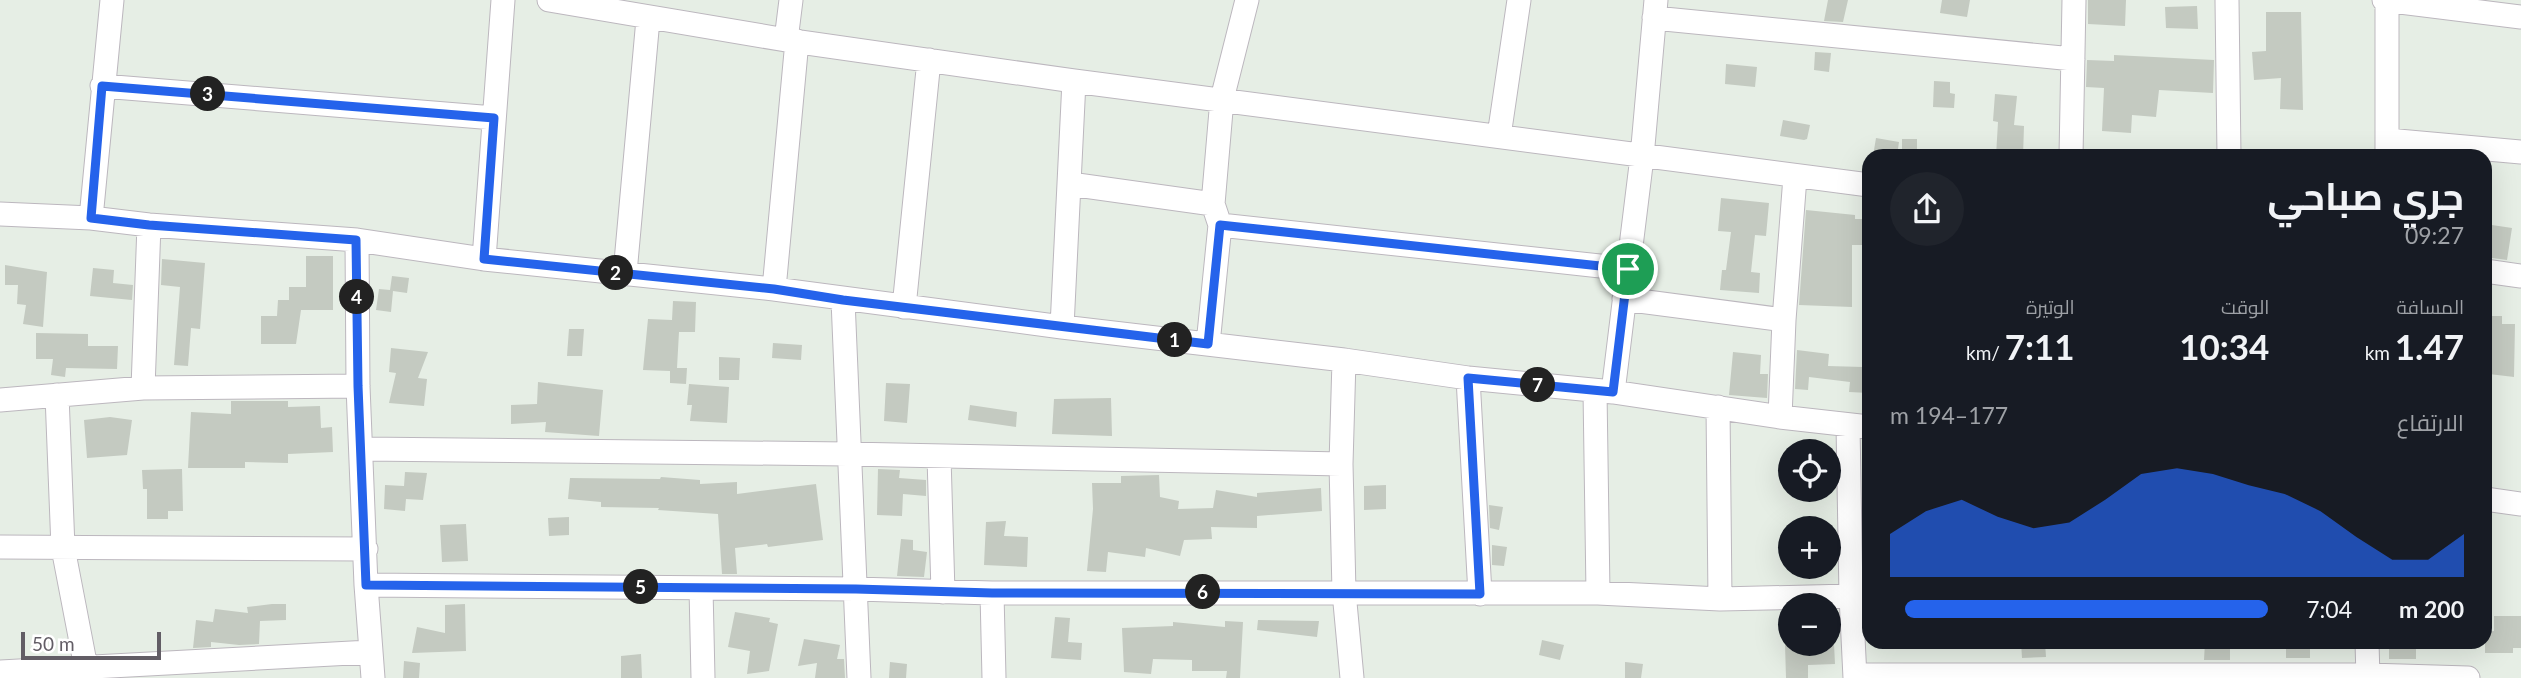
<!DOCTYPE html>
<html lang="ar">
<head>
<meta charset="utf-8">
<style>
  body { margin:0; font-family:Lato,Cairo,sans-serif; background:#20242c; color:#f1f3f6; direction:rtl; height:100vh; display:flex; flex-direction:column; font-size:26px; white-space:nowrap }
  * { box-sizing:border-box; margin:0 }
  p { font-size:23px; color:#9ea1a6 }
  .icon { flex:none; width:38px; height:38px; fill:none; stroke:currentColor; stroke-width:2; stroke-linecap:round; stroke-linejoin:round }
  .map { position:relative; flex:1; overflow:hidden; direction:ltr }
  .side { position:absolute; left:1862px; top:149px; width:630px; height:500px; display:flex; flex-direction:column; background:#171b24; border-radius:21px; box-shadow:0 7px 28px #0002; direction:rtl }
  .side>* { flex:none }
  .controls { position:absolute; left:1778px; top:439px; display:grid; gap:14px }
  .controls a { display:grid; place-items:center; width:63px; height:63px; border-radius:50%; background:#171b24; box-shadow:0 7px 28px #0002; font-size:35px }
  .scale { position:absolute; left:21px; bottom:18px; width:140px; box-sizing:border-box; padding-left:7px; border:4px solid #625d65; border-top:0; font-size:19px; line-height:24px; white-space:nowrap; color:#625d65; -webkit-text-stroke:5px #fff; paint-order:stroke }
  .pin { position:absolute; display:grid; place-items:center; width:60px; height:60px; color:#fff; margin:-30px; border:4px solid #fff; border-radius:50%; box-shadow:0 2px 7px #0007 }
  .km { position:absolute; width:35px; height:35px; margin:-18px; border-radius:50%; background:#222; color:#fff; font-size:19px; line-height:35px; text-align:center }
  .round { display:grid; place-items:center; flex:none; width:74px; height:74px; border-radius:37px; background:#20242c }
  .headline { display:flex; align-items:center; justify-content:space-between; height:119px; padding:0 28px }
  h1 { font-size:38px; font-weight:700; line-height:52px }
  .metrics { display:grid; grid-template-columns:repeat(3,1fr); gap:10px; height:119px; padding:7px 28px }
  .metrics div { display:grid; align-content:center }
  .metrics b { font-size:35px; font-weight:700 }
  .metrics small { font-size:19px; font-weight:400 }
  .metrics p { font-size:19px }
  .chart { height:196px; padding:14px 28px }
  .chart p { display:flex; justify-content:space-between }
  .chart svg { width:100%; height:126px; margin-top:7px; fill:#2563eb; opacity:.7 }
  ul { padding:0 28px; list-style:none; font-size:23px }
  li { display:grid; grid-template-columns:112px 84px 1fr; align-items:center; height:52px }
  li i { height:18px; border-radius:9px; background:#2563eb }
  .map>svg:first-child { display:block }
  .building { fill:#c4cac1 }
  .lines { fill:none; stroke-linecap:round; stroke-linejoin:round }
  .minor-casing { stroke:#bcb7be; stroke-width:25 }
  .minor { stroke:#fff; stroke-width:23 }
  .route-casing { stroke:#fff; stroke-width:14 }
  .route { stroke:#2563eb; stroke-width:9 }
</style>
</head>
<body>
<div class="map">
<svg width="2521" height="678" viewBox="0 0 2521 678">
  <rect width="100%" height="100%" fill="#e6eee5"/>
  <path class="building" d="M1828 0H1848L1843 22 1824 21Z
    M1942 0H1970L1967 17 1940 13Z
    M2088 0H2126L2125 26 2088 24Z
    M2197 6 2198 29 2166 28 2165 7Z
    M2266 12H2301L2303 110 2280 109 2281 78 2254 80 2252 52 2266 51Z
    M1815 52 1831 53 1829 72 1814 70Z
    M2114 55 2214 60 2213 93 2159 90 2156 117 2132 115 2131 133 2102 131 2104 88 2086 87 2087 60 2114 61Z
    M1726 64 1757 67 1755 87 1725 84Z
    M1934 81 1950 82V93L1955 94 1954 108 1933 107Z
    M1995 94 2017 96 2014 125 2024 126 2023 156H1996L1998 122 1993 121Z
    M1783 120 1810 125 1807 139 1804 140 1780 136Z
    M1876 138 1899 142 1897 156H1873Z
    M1902 139H1917V154L1902 153Z
    M1721 198 1769 203 1766 236 1755 235 1751 272 1760 273 1759 293 1720 290 1722 270H1726L1731 232 1718 231Z
    M1806 210 1855 215V219H1869V245H1852V307L1799 305Z
    M2485 224 2512 228 2507 260 2485 257Z
    M306 256H333V310H301L296 344H261V316H277L278 300H289V287H306Z
    M162 259 205 263 200 329 191 328 188 366 174 365 180 287 161 285Z
    M5 265 47 272 43 327 23 324 26 305 17 304 18 285H5Z
    M93 268 114 270 113 283 133 285 132 300 90 296Z
    M392 276 409 278 407 293 393 291 391 312 376 310 379 289 390 290Z
    M673 301 696 302 695 332H679L677 368H687L686 384 670 383V371L643 370 648 319 672 320Z
    M2488 316H2502V324H2515L2514 377 2489 374Z
    M569 329H584L582 356H567Z
    M36 333 88 334V346H118L117 369 66 368 65 377 51 375 53 359H36Z
    M773 343 802 345 801 360 772 358Z
    M391 348 428 352 418 378 427 379 424 406 389 403 396 373 389 372Z
    M1797 350 1829 354 1828 366 1863 367 1862 374 1869 375V393L1849 392 1850 382 1809 377 1808 390 1795 389Z
    M1733 352 1761 355 1760 374H1768L1767 398 1729 395Z
    M719 357 740 358 739 380H719Z
    M538 382 603 390 599 436 545 432 546 422 511 424V405L537 404Z
    M886 383 910 384 907 423 884 421Z
    M689 384 729 387 727 423 690 421 692 405H687Z
    M1111 398 1112 436 1052 434 1054 399Z
    M231 401H288V407L320 406 321 428 332 427 333 452 288 454V463L245 462V468H188L191 412 231 414Z
    M970 405 1017 412 1016 427 968 420Z
    M110 417 132 420 127 455 87 458 84 420Z
    M182 469 183 511H168V519H147V489H143L142 470Z
    M878 469 900 470 899 478 926 480V496L903 494 902 516 877 515Z
    M405 472 427 473 423 500 406 499 405 511 384 509 385 485 404 486Z
    M1159 475 1160 497 1179 501 1178 509 1213 508 1216 490 1257 497V493L1321 488 1322 511 1257 516V528L1211 527 1212 539 1184 540 1180 556 1146 548 1145 557 1108 552 1106 572 1087 571 1093 509 1092 483H1121V476Z
    M661 477 700 480V484L737 482V494L816 484 823 540 768 547 767 544 735 548 737 574H722L718 514 658 510 659 508 601 507V502L568 499 570 478 660 479Z
    M1386 485V509L1364 510V486Z
    M1489 505 1503 507 1499 530 1490 528Z
    M569 517V535L549 536 548 518Z
    M1006 521 1004 536 1028 537 1027 567 984 565 986 522Z
    M466 524 468 561 442 562 440 525Z
    M901 539 913 540V550L927 552 924 577 897 576Z
    M1492 545 1507 547 1504 566 1492 565Z
    M272 604H286V620L260 621 259 644 239 645 211 642V647L193 648 196 620 213 622 215 609 248 613 247 607Z
    M465 604 466 651 412 653 417 627 445 633V605Z
    M735 612 770 618 769 622 778 624 769 671 747 674 750 651 728 647Z
    M2494 616H2521V648H2513V653H2485V632L2494 631Z
    M1055 617 1070 618 1068 642 1082 643 1081 660 1051 658Z
    M1258 620 1319 621 1317 637 1257 630Z
    M1225 621 1243 622 1240 678H1226L1227 671H1192V660L1153 659 1151 674 1124 672 1122 628 1173 626V622L1225 627Z
    M804 639 840 645 837 659H844L845 678H815L817 663 798 666Z
    M1542 640 1564 645 1560 660 1539 655Z
    M2021 642H2045L2046 657 2022 658Z
    M2205 642H2230V660H2204Z
    M2286 642H2310V658H2286Z
    M2389 642H2416V659H2389Z
    M1785 644H1834L1835 664 1808 665V678H1786Z
    M641 654 642 678H621V656Z
    M404 661 420 663 419 678H403Z
    M890 662 907 664 906 678H889Z
    M1625 662 1643 664 1641 678H1625Z"/>
  <g class="lines">
    <g class="minor-casing">
      <path id="minor" d="M549 0 786 40 1074 81 1869 185
        M2227 0 2229 156
        M2384 0 2521 17
        M1654 18 2073 59
        M786 40 791 0
        M102 86 494 118
        M1499 136 1519 0
        M2387 140 2521 152
        M2071 156 2074 0
        M2387 156V0
        M1070 184 1213 204
        M0 214 91 218 149 225 357 240 484 259 774 289 1062 327 1344 360 1468 378 1613 392 1780 417 1869 427
        M91 218 112 0
        M1220 225 1628 269
        M357 240 358 386 366 585 373 678
        M484 259 503 0
        M2485 271 2521 276
        M625 273 648 19
        M774 289 797 41
        M1624 299 1784 320
        M843 300 859 678
        M904 307 929 60
        M1062 327 1074 81
        M1208 344 1220 225 1213 204 1222 99 1247 0
        M1344 360 1341 464 1344 592 1352 678
        M1468 378 1480 594
        M143 388 149 225
        M1595 391 1598 593
        M1613 392 1642 157 1656 0
        M57 395 63 548 88 678
        M0 400 143 388 358 386
        M1718 407 1720 599
        M1780 417 1784 320 1795 177
        M1848 425 1851 596 1855 678
        M362 449 848 454 1341 464
        M939 457 943 592
        M2485 499 2521 504
        M0 547 366 549
        M366 585 856 589 992 593H1598L1720 599 1851 596
        M701 588 703 678
        M992 593 994 678
        M2367 642 2368 678
        M0 672 370 652
        M1855 675H2368L2468 678"/>
    </g>
    <use href="#minor" class="minor"/>
  </g>
  <g class="lines">
    <g class="route-casing">
      <path id="route" d="M102 86 494 118 484 259 774 289 843 300 1208 344 1220 225 1628 269 1613 392 1468 378 1480 594 992 593 856 589 366 585 358 386 356 240 149 225 91 218Z"/>
    </g>
    <use href="#route" class="route"/>
  </g>
</svg>
<div class="controls">
<a><svg class="icon" aria-label="locate" viewBox="0 0 24 24"><circle cx="12" cy="12" r="6"/><path d="M12 2v4M12 18v4M2 12h4M18 12h4"/></svg></a>
<a>+</a>
<a>−</a>
</div>
<div class="scale">50 m</div>
<div class="pin" style="left:1628px;top:269px;background:#1e9e55"><svg class="icon" aria-label="arrive" viewBox="0 0 24 24"><path d="M6 21V4h12l-3 4 3 4H6"/></svg></div>
<b class="km" style="left:1175px;top:340px">1</b>
<b class="km" style="left:616px;top:273px">2</b>
<b class="km" style="left:208px;top:94px">3</b>
<b class="km" style="left:357px;top:297px">4</b>
<b class="km" style="left:641px;top:587px">5</b>
<b class="km" style="left:1203px;top:592px">6</b>
<b class="km" style="left:1538px;top:385px">7</b>
<section class="side">
<div class="headline"><div><h1>جري صباحي</h1><p>09:27</p></div><a class="round"><svg class="icon" aria-label="share" viewBox="0 0 24 24"><path d="M12 15V3M7 8l5-5 5 5M5 13v7h14v-7"/></svg></a></div>
<div class="metrics">
<div><p>المسافة</p><b>1.47<small> km</small></b></div>
<div><p>الوقت</p><b>10:34</b></div>
<div><p>الوتيرة</p><b>7:11<small> /km</small></b></div>
</div>
<div class="chart"><p><span>الارتفاع</span>177–194 m</p>
<svg viewBox="0 0 160 44" preserveAspectRatio="none"><path d="M0 44V29L10 21L20 17L30 23L40 27L50 25L60 17L70 8L80 6L90 8L100 12L110 15L120 21L130 30L140 38L150 38L160 29V44z"/></svg>
</div>
<ul>
<li><b>200 m</b>7:04<i style="width:96%"></i></li>
</ul>
</section>
</div>
</body>
</html>
